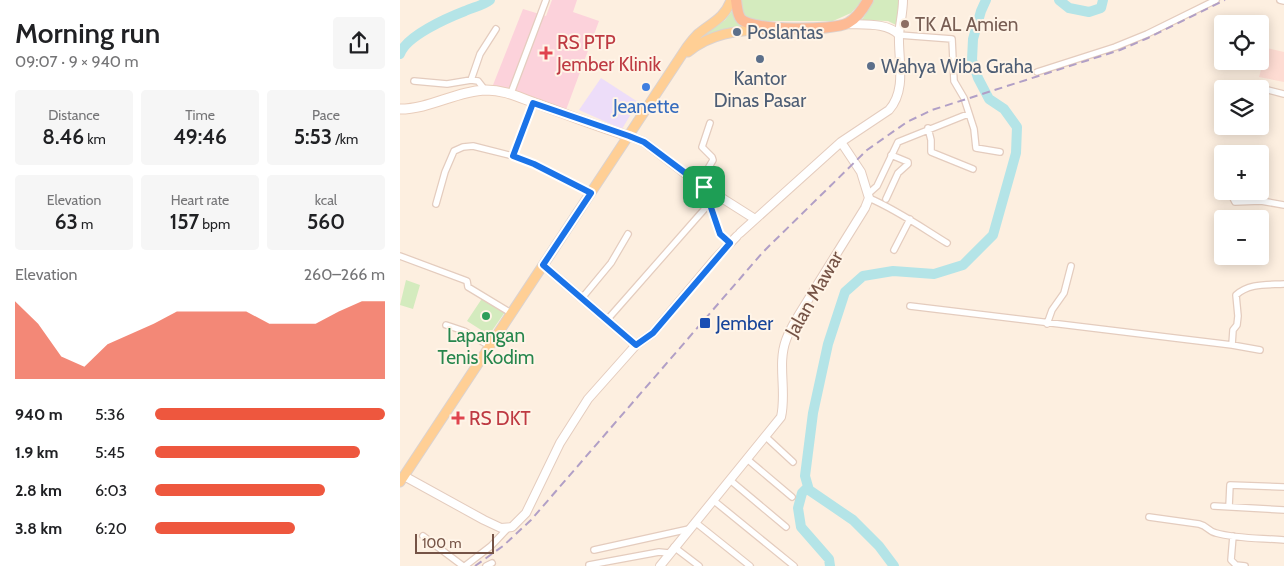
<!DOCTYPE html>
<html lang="en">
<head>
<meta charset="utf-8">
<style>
  body { margin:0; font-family:Cabin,sans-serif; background:#f6f6f6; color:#202124; height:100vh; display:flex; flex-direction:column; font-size:19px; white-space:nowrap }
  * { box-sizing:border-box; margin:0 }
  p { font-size:16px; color:#757577 }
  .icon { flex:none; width:28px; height:28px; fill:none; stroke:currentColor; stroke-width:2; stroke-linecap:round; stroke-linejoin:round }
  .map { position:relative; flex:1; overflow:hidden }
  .sheet { display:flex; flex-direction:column; background:#fff; width:400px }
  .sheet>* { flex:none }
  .buttons { position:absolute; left:814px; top:15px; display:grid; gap:10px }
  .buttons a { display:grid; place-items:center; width:55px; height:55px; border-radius:5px; background:#fff; box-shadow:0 2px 12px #0003; font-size:25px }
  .scale { position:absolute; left:15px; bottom:12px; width:79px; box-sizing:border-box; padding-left:5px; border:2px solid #755346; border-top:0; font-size:14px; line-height:18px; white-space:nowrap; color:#755346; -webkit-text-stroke:4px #fff4e7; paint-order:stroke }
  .pin { position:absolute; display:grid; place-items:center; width:42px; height:42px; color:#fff; margin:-21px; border-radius:10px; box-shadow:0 2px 8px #0006 }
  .round { display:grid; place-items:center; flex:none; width:52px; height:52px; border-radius:5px; background:#f6f6f6 }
  .summary { display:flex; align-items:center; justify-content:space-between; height:85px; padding:0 15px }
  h1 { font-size:28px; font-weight:600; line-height:38px }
  .metrics { display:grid; grid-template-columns:repeat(3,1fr); gap:8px; height:85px; padding:5px 15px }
  .metrics div { display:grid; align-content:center; border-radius:5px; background:#f6f6f6; text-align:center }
  .metrics b { font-size:21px; font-weight:600 }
  .metrics small { font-size:14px; font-weight:400 }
  .metrics p { font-size:14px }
  .chart { height:140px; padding:10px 15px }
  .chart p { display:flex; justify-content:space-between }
  .chart svg { width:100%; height:90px; margin-top:5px; fill:#ee573e; opacity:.7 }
  ul { padding:0 15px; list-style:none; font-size:16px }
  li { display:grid; grid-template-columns:80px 60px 1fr; align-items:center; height:38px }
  li i { height:12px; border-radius:6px; background:#ee573e }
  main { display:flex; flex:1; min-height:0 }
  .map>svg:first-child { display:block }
  .commercial { fill:#fedcd3 }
  .education { fill:#edddf9 }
  .medical { fill:#fcd2db }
  .green { fill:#d4ebbe }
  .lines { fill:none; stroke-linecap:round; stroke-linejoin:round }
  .river { stroke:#b4e4e7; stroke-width:10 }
  .minor-casing { stroke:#e4ccbe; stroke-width:8 }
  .tertiary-casing { stroke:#e4ccbe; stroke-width:10 }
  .secondary-casing { stroke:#e9cdbb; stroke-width:11 }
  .primary-casing { stroke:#dbd2cf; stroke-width:11 }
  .trunk-casing { stroke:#dbd2cf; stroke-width:12 }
  .minor { stroke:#fff; stroke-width:5.5 }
  .tertiary { stroke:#fff; stroke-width:8 }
  .secondary { stroke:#fff; stroke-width:9 }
  .primary { stroke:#ffcf95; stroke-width:9 }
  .trunk { stroke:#fdba94; stroke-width:10 }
  .rail { stroke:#b19fc6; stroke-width:2; stroke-dasharray:8 5; stroke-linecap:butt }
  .route-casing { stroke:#fff; stroke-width:10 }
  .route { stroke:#1a73e8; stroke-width:6 }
  .education-dot { fill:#8d6e63; stroke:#fff4e7; stroke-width:2 }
  .service-dot { fill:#5c6f8a; stroke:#fff4e7; stroke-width:2 }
  .health-dot { fill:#e0444e; stroke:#fff4e7; stroke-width:2 }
  .shop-dot { fill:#3f7fe0; stroke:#fff4e7; stroke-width:2 }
  .leisure-dot { fill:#2e9e5b; stroke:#fff4e7; stroke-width:2 }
  .transit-dot { fill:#1a4fb4; stroke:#fff4e7; stroke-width:2 }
  .labels { text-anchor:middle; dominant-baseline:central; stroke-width:4; stroke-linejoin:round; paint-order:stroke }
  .education-label { font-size:19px; fill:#785e54; stroke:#fff4e7; text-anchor:start }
  .service-label { font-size:19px; fill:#4e5e75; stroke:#fff4e7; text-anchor:start }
  .health-label { font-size:19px; fill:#be3a42; stroke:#fff4e7; text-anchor:start }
  .shop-label { font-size:19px; fill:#366cbe; stroke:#fff4e7 }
  .street-label { font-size:19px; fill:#755346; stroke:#fff4e7 }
  .transit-label { font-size:19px; fill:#164399; stroke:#fff4e7; text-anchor:start }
  .leisure-label { font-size:19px; fill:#27864d; stroke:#fff4e7 }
</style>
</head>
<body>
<main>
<section class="sheet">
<div class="summary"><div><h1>Morning run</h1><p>09:07 · 9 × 940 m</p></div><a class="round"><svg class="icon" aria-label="share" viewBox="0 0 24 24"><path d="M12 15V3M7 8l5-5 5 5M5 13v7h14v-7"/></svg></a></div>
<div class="metrics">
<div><p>Distance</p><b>8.46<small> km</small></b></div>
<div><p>Time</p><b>49:46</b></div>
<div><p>Pace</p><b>5:53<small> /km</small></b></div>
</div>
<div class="metrics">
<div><p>Elevation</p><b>63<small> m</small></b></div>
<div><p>Heart rate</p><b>157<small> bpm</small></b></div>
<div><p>kcal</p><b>560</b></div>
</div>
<div class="chart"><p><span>Elevation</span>260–266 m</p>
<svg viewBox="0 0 160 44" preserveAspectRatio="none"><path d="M0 44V6L10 17L20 33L30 38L40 27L50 22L60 17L70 11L80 11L90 11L100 11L110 17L120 17L130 17L140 11L150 6L160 6V44z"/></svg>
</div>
<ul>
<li><b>940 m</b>5:36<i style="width:100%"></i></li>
<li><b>1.9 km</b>5:45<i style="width:89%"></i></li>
<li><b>2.8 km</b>6:03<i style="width:74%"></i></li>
<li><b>3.8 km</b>6:20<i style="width:61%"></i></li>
</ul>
</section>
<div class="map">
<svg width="884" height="566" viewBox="0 0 884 566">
  <rect width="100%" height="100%" fill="#fdefe0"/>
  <path class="commercial" d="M867 48 884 52V82L859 77Z"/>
  <path class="education" d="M201 78 238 102 222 129 179 110Z"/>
  <path class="medical" d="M152 0H177L173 12 199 21 166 110 93 85 123 9 146 16Z"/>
  <path class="green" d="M340 0H463L451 13 433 21H351L342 15Z
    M474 0H500L498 26 488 21 462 20Z
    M333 10 352 28C332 28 314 30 296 41V40L325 20Z
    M6 280 20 285 13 309 0 305Z
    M83 297 105 312 89 335 67 321Z"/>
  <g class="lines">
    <path class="river" d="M659 0 669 8 689 12 701 8 703 0
      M0 54C6 36 47 18 65 11 74 7 82 6 90 0
      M408 487 402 493 398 508 401 527 429 559 430 566
      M494 566 479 546 453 520 409 490 405 476 413 413 428 344 445 292 463 276 493 271 534 274 563 265 593 235 616 153 617 127 604 109 589 99 578 78 572 60 573 39 581 11 586 0"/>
    <g class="minor-casing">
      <path id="minor" d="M880 0 884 1
        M499 35 552 39 554 81 564 98 574 129 576 148 600 152
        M637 72 715 47 747 34 816 0
        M71 80 80 54 96 29
        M14 81 47 84 71 80 78 81 85 90
        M856 87 884 94
        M111 93 146 0
        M528 128 531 140V152L573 169
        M113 156 133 103
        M299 184 313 160 312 157 302 147 310 123
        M304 187 320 234 329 243
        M833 191V198L835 202 861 201 884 205
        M468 194 477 186 498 142 568 114
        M469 198C497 210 521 227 547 243
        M486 199 498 173 508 164V162L491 155
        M36 204 45 172 54 151 63 147 73 146 113 156 134 164 191 193
        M494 250 510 219
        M0 256 67 281 68 287 111 313
        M182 298 211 263 228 234
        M510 306 832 345 860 350
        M207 320 309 204
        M647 324 652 310 664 293 671 266
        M46 325 64 331 90 346
        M832 345 833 330 837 325 838 316 836 295C849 283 867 285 884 284
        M366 437 393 462
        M347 459 392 497
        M330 480 386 527
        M313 500 394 566
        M814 506 884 510
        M829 507 830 485 884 487
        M749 517 799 524C808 526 809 532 816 533 837 539 862 538 884 540
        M295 522 350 566
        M23 536 63 566
        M833 536 831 560 836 565 845 566
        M274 547 299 566
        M194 550 289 529
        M189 565 259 552 269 553
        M65 566 91 546 108 528
        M86 566 92 563"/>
    </g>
    <g class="tertiary-casing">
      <path id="tertiary" d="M446 24C463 25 487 22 499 35
        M229 136 244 142 295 181 355 219
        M340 233 441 142 489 110C507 90 498 59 499 35 500 23 503 12 503 0
        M143 265 236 345
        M4 476 84 520 101 528 112 527 126 513 160 443 188 399 236 345 253 333 315 259 337 236
        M260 566 381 417C387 392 377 364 386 340 392 323 405 306 414 290 431 263 448 235 465 208L469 198 461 172 441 142"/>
    </g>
    <g class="secondary-casing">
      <path id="secondary" d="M0 109C30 109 56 91 86 90 106 90 120 98 138 104 168 115 198 127 229 136"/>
    </g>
    <g class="primary-casing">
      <path id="primary" d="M288 52C311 33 336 31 365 29
        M0 482 287 47C290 43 294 38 298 34 311 23 325 18 331 0"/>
    </g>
    <g class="trunk-casing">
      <path id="trunk" d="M336 0C337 6 337 14 341 19 353 31 432 31 448 23 457 18 463 9 468 0"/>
    </g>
    <use href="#minor" class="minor"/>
    <use href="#tertiary" class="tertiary"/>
    <use href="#secondary" class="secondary"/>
    <use href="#primary" class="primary"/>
    <use href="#trunk" class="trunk"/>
    <path class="rail" d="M75 566 103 546 131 520 363 252 467 150 507 122 532 110 720 50 748 38 825 0"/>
  </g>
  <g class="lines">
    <g class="route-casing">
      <path id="route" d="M133 103 229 136 244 142 304 187 320 234 330 243 253 333 236 345 143 265 191 193 134 164 113 156Z"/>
    </g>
    <use href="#route" class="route"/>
  </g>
  <circle class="education-dot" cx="505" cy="24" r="5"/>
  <g class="service-dot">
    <circle cx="337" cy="32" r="5"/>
    <circle cx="360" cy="59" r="5"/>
    <circle cx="471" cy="66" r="5"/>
  </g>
  <g class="health-dot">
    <path d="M143.5 45.5h5v5h5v5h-5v5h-5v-5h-5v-5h5z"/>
    <path d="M55.5 410.5h5v5h5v5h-5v5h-5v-5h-5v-5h5z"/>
  </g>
  <circle class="shop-dot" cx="246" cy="87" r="5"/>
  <circle class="leisure-dot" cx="86" cy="316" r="5"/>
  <rect class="transit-dot" x="299" y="317" width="12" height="12" rx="2.5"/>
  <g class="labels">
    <g class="education-label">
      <text x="515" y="24">TK AL Amien</text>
    </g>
    <g class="service-label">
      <text x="347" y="32">Poslantas</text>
      <text x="481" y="66">Wahya Wiba Graha</text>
      <text x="360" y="78" text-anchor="middle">Kantor<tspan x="360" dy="22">Dinas Pasar</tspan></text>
    </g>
    <g class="health-label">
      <text x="157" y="42">RS PTP<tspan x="157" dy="22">Jember Klinik</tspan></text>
      <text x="69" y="418">RS DKT</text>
    </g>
    <g class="shop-label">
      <text x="246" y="106">Jeanette</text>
    </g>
    <g class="street-label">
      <text transform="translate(414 294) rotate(-60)">Jalan Mawar</text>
    </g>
    <g class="transit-label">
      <text x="316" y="323">Jember</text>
    </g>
    <g class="leisure-label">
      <text x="86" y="335">Lapangan<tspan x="86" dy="22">Tenis Kodim</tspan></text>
    </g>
  </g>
</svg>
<div class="buttons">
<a><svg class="icon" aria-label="locate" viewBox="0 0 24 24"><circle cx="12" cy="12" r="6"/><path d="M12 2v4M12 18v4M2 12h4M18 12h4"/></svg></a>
<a><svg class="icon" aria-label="layers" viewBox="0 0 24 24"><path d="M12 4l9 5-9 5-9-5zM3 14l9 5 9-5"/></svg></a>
<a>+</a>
<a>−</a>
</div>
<div class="scale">100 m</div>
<div class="pin" style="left:304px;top:187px;background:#1e9e55"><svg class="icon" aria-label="arrive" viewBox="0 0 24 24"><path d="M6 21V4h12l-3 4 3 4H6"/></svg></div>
</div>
</main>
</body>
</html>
